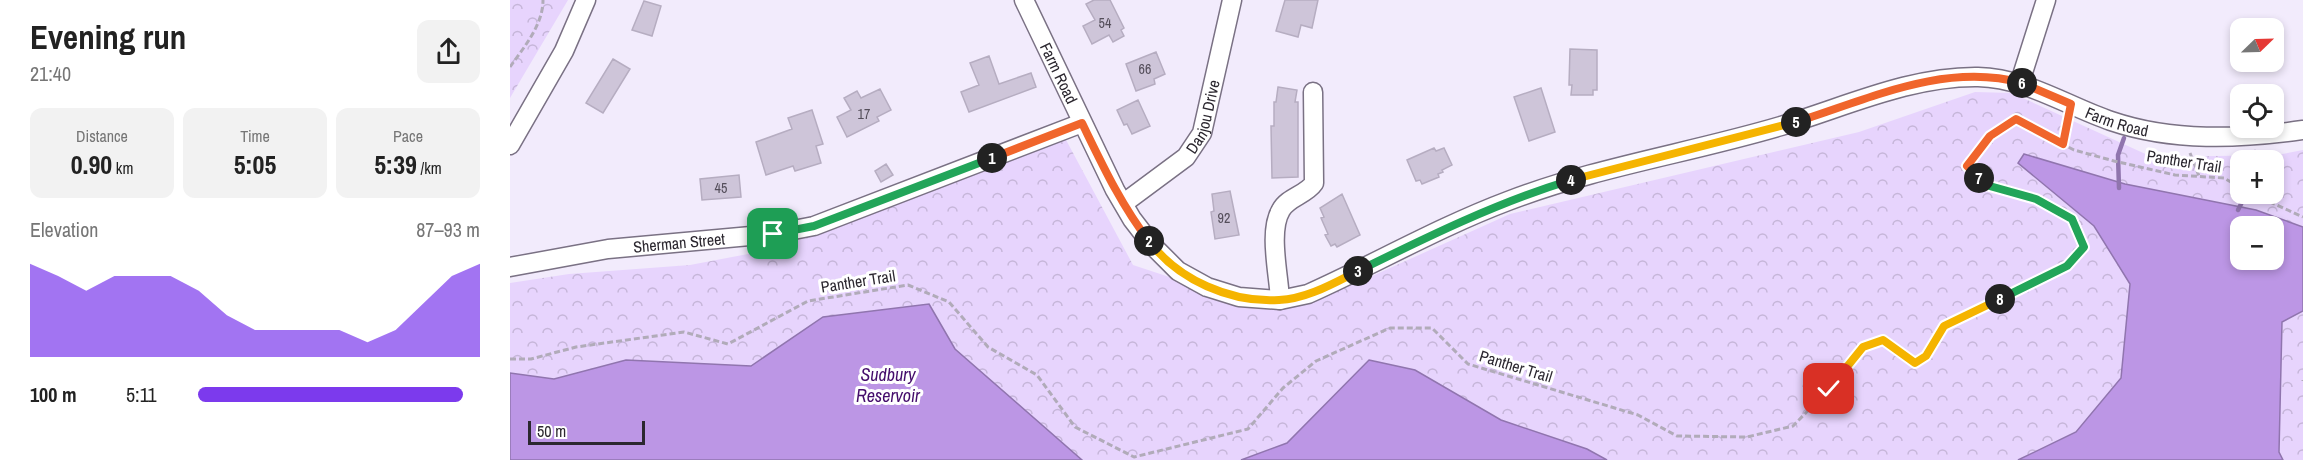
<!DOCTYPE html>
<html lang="en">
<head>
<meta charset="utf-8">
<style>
  body { margin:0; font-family:"Archivo Narrow",sans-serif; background:#f2f2f2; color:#222; height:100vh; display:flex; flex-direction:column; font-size:22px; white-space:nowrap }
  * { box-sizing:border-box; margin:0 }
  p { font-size:20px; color:#767676 }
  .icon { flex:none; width:33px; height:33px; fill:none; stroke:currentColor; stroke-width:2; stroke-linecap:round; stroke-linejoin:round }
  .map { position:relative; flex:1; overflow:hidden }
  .drawer { display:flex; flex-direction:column; background:#fff; width:510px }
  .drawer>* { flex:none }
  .needle { width:39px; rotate:67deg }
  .controls { position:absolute; left:1720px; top:18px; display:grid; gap:12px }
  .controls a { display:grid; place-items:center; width:54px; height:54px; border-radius:12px; background:#fff; box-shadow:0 3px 9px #0003; font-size:30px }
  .scale { position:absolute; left:18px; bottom:15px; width:117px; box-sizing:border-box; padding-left:6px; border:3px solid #2b272f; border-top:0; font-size:16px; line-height:21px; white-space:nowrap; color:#2b272f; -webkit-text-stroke:4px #fff; paint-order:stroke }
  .pin { position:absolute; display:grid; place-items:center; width:51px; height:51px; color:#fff; margin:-26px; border-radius:12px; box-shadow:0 3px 9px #0006 }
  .km { position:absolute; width:30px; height:30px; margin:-15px; border-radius:50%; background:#222; color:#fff; font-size:16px; line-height:30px; text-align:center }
  .round { display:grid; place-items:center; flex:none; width:63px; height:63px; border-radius:12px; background:#f2f2f2 }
  .headline { display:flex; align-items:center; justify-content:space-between; height:102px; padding:0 30px }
  h1 { font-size:33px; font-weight:800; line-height:45px }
  .figures { display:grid; grid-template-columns:repeat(3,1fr); gap:9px; height:102px; padding:6px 30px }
  .figures div { display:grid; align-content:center; border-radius:12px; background:#f2f2f2; text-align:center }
  .figures b { font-size:26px; font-weight:800 }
  .figures small { font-size:16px; font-weight:400 }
  .figures p { font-size:16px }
  .chart { height:168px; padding:12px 30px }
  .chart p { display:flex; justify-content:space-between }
  .chart svg { width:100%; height:108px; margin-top:6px; fill:#7c3aed; opacity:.7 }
  ul { padding:0 30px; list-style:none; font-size:20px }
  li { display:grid; grid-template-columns:96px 72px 1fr; align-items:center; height:45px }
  li i { height:15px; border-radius:8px; background:#7c3aed }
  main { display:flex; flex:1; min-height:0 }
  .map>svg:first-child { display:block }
  .park { fill:url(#park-crowns); fill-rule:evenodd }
  .water { fill:#bc96e5; stroke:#9075ae; stroke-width:1.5; fill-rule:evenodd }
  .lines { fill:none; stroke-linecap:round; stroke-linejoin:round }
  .stream { stroke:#9075ae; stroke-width:4.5 }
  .building { fill:#cec5d9; stroke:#b6adc1; stroke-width:1.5 }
  .minor-casing { stroke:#7a7184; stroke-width:21 }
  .path { stroke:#b1abb9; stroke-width:3; stroke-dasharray:6 3; stroke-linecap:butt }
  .minor { stroke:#fff; stroke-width:18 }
  .split-1-casing { stroke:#fff; stroke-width:12 }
  .split-2-casing { stroke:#fff; stroke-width:12 }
  .split-3-casing { stroke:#fff; stroke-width:12 }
  .split-4-casing { stroke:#fff; stroke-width:12 }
  .split-5-casing { stroke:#fff; stroke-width:12 }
  .split-6-casing { stroke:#fff; stroke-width:12 }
  .split-7-casing { stroke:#fff; stroke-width:12 }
  .split-8-casing { stroke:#fff; stroke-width:12 }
  .split-9-casing { stroke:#fff; stroke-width:12 }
  .split-1 { stroke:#22a559; stroke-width:8 }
  .split-2 { stroke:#f0652b; stroke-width:8 }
  .split-3 { stroke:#f5b400; stroke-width:8 }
  .split-4 { stroke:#22a559; stroke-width:8 }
  .split-5 { stroke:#f5b400; stroke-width:8 }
  .split-6 { stroke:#f0652b; stroke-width:8 }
  .split-7 { stroke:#f0652b; stroke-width:8 }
  .split-8 { stroke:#22a559; stroke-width:8 }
  .split-9 { stroke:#f5b400; stroke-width:8 }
  .labels { text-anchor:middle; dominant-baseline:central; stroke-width:6; stroke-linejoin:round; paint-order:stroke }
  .number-label { font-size:14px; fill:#544e5a }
  .street-label { font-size:16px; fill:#2b272f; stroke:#fff }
  .water-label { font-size:18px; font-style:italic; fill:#440c6b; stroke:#fff }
</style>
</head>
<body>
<main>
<section class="drawer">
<div class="headline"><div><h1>Evening run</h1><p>21:40</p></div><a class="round"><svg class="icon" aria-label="share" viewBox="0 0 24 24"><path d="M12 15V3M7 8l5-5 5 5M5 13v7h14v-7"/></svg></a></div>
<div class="figures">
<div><p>Distance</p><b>0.90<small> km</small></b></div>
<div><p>Time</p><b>5:05</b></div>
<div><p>Pace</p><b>5:39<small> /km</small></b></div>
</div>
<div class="chart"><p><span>Elevation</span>87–93 m</p>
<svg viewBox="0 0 160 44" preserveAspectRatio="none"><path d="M0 44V6L10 11L20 17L30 11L40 11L50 11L60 17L70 27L80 33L90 33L100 33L110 33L120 38L130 33L140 22L150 11L160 6V44z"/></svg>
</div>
<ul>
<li><b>100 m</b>5:11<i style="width:94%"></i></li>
</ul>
</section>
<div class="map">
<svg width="1793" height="460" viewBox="0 0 1793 460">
  <defs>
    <pattern id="park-crowns" width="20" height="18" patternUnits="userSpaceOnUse" patternTransform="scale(1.5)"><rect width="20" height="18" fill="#e7d4fd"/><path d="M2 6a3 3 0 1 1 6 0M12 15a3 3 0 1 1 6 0" fill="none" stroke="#c6b6d9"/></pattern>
  </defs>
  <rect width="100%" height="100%" fill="#f2ebfc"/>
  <path class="park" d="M0 0H58L0 98Z
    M1465 92 1502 93 1642 157 1767 155 1793 150V460H0V283L59 274 180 265 259 250 336 224 555 138 623 265 747 306 860 277 1000 214 1349 132ZM1731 160H1764V194H1731ZM1731 226H1764V260H1731Z"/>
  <path class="water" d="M1514 154 1615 184 1746 210 1793 227V311L1772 322 1769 452 1773 460H1508L1566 432 1611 378 1620 284 1584 226 1508 163ZM1731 226H1764V260H1731Z
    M419 304 445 349 572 460H0V373L44 379 116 360 241 366 313 317Z
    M859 360 905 370 991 420 1077 449 1097 460H731L777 443Z"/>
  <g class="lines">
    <path class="stream" d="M1744 160 1745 152
      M1609 188 1608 155 1614 138
      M1728 210 1736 194"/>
  </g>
  <path class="building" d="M584 0H600L614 28 611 30 614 36 603 42 599 35 582 44 573 26 585 20 576 4Z
    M775 0H808L802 28 791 25 788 37 766 31Z
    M134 1 151 6 142 36 122 30Z
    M1060 49 1087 50V90H1083V95H1061L1062 85H1059Z
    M646 52 655 74 644 79 645 84 626 91 616 64Z
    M479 56 489 84 521 73 526 87 459 112 451 92 469 85 460 63Z
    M103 59 120 69 93 113 76 103Z
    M768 87 787 90 785 102H788V177L762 178 761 126H764V102H766Z
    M1031 88 1045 132 1019 141 1004 97Z
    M370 89 381 110 367 117 369 121 337 137 327 117 341 110 334 98 347 91 351 98Z
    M628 100 640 126 622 134 617 124 614 125 607 110Z
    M302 110 313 144 306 146 311 163 285 171 283 166 256 175 246 142 282 129 278 118Z
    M924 148 926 151 934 148 942 165 932 170 933 172 928 174 929 177 912 184 910 180 906 181 897 160Z
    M376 164 383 175 371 182 365 171Z
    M229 175 231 197 192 200 190 179Z
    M720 191 729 235 705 239 701 212 704 211 702 194Z
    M832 194 850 235 827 247 825 244 821 246 815 235 818 234 811 218 814 217 810 208Z"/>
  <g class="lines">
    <g class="minor-casing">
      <g id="minor">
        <path id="s1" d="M514 0 605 190 622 219 642 245 668 271 697 287 729 297 770 300 798 294C865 264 929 227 998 201 1086 167 1180 153 1271 126 1335 107 1400 76 1468 77 1516 78 1557 106 1601 121 1663 142 1729 139 1793 130"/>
        <path d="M1510 82 1536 0"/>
        <path d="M0 145 54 51 76 0"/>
        <path id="s2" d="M614 203 676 157 692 133 722 0"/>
        <path id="s3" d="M0 267 98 249 263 234 304 226 572 123"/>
        <path d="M770 300C769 275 758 231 771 210 778 197 796 195 804 183L803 92"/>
      </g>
    </g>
    <path class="path" d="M0 67C14 47 33 25 33 0
      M1553 144 1558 119
      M1680 153 1689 176
      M1743 194 1793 217
      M0 359H21L66 347 174 332 218 344 298 301 398 285 439 302 478 347 527 375 565 427 624 457 738 429 773 388 806 361 880 328H922L958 364 1128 415 1167 436 1237 437 1283 426 1319 389 1353 347 1373 340 1405 363 1416 356 1434 326 1557 266 1574 247 1562 219 1526 199 1476 185 1457 166 1480 136 1506 119 1564 150 1604 161 1665 175 1714 178 1731 188
      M1793 380V381"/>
    <use href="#minor" class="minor"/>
  </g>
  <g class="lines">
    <g class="split-1-casing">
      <path id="split-1" d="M263 234 304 226 482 158"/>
    </g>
    <g class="split-2-casing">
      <path id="split-2" d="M482 158 572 123C592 164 611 205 639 241"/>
    </g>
    <g class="split-3-casing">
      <path id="split-3" d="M639 241C668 280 721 303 769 300 797 299 824 283 848 271"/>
    </g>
    <g class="split-4-casing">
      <path id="split-4" d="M848 271C917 237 986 203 1061 180"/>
    </g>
    <g class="split-5-casing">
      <path id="split-5" d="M1061 180 1286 122"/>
    </g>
    <g class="split-6-casing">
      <path id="split-6" d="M1286 122C1359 99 1435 62 1512 83"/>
    </g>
    <g class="split-7-casing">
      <path id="split-7" d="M1469 178 1457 166 1480 136 1506 119 1553 144 1561 104 1512 83"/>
    </g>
    <g class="split-8-casing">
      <path id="split-8" d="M1469 178 1476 185 1526 199 1562 219 1574 247 1557 266 1490 299"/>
    </g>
    <g class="split-9-casing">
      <path id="split-9" d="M1319 389 1353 347 1373 340 1405 363 1416 356 1434 326 1490 299"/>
    </g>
    <use href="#split-1" class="split-1"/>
    <use href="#split-2" class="split-2"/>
    <use href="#split-3" class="split-3"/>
    <use href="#split-4" class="split-4"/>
    <use href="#split-5" class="split-5"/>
    <use href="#split-6" class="split-6"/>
    <use href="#split-7" class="split-7"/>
    <use href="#split-8" class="split-8"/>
    <use href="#split-9" class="split-9"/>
  </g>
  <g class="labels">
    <g class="number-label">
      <text x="595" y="23">54</text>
      <text x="635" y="69">66</text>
      <text x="354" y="114">17</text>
      <text x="211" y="188">45</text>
      <text x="714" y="218">92</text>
    </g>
    <g class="street-label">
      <text stroke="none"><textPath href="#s1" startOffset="81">Farm Road</textPath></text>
      <text stroke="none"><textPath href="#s2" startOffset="122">Danjou Drive</textPath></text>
      <text stroke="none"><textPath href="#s1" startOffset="1305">Farm Road</textPath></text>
      <text transform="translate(1674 161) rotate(9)">Panther Trail</text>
      <text stroke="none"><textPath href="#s3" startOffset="171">Sherman Street</textPath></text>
      <text transform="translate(348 281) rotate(-9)">Panther Trail</text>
      <text transform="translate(1006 366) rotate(17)">Panther Trail</text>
    </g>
    <g class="water-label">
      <text x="378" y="374">Sudbury<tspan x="378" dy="21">Reservoir</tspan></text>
    </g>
  </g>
</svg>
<div class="controls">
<a><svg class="needle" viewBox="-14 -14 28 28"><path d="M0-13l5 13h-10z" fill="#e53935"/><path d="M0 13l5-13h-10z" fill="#767676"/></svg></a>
<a><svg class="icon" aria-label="locate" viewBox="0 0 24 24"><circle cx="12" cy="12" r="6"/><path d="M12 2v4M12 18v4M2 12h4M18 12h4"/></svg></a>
<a>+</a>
<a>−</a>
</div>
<div class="scale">50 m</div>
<div class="pin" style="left:263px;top:234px;background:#1e9e55"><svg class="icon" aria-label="arrive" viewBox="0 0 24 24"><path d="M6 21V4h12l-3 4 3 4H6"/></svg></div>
<div class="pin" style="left:1319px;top:389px;background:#d93025"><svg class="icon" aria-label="check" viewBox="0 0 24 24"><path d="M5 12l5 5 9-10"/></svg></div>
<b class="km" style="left:482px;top:158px">1</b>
<b class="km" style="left:639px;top:241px">2</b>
<b class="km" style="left:848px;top:271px">3</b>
<b class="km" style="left:1061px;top:180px">4</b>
<b class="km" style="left:1286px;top:122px">5</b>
<b class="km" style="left:1512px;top:83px">6</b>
<b class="km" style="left:1469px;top:178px">7</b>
<b class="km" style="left:1490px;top:299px">8</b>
</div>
</main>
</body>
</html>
